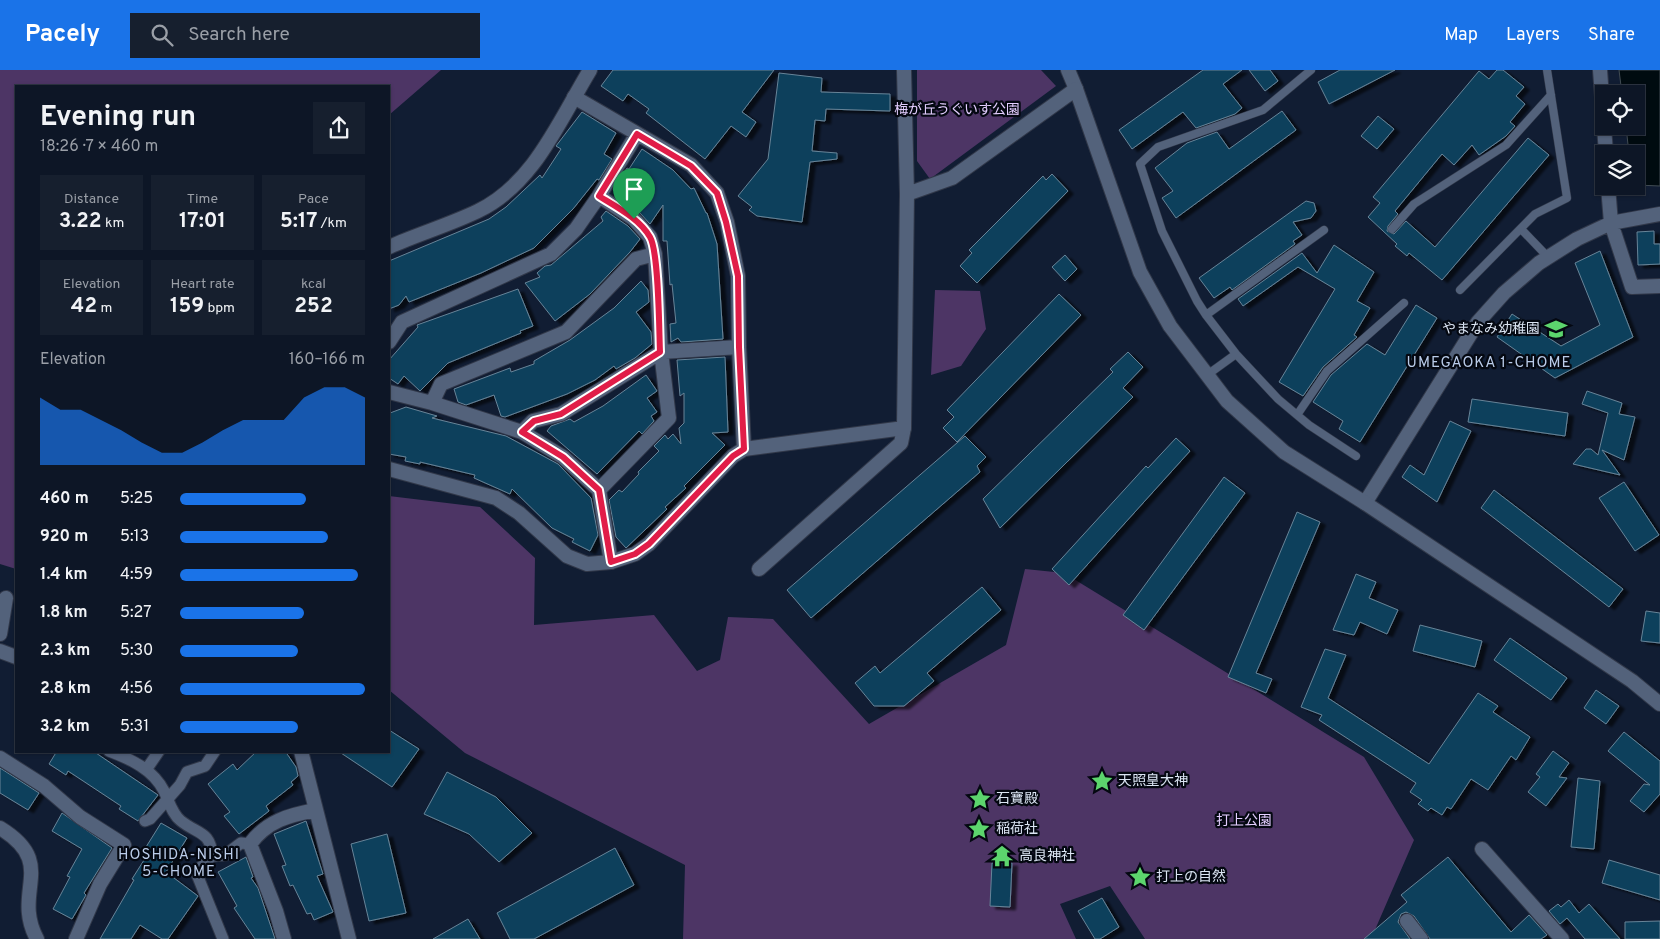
<!DOCTYPE html>
<html lang="en">
<head>
<meta charset="utf-8">
<style>
  body { margin:0; font-family:Overpass,"Noto Sans JP",sans-serif; background:#161f2e; color:#f1f3f6; height:100vh; display:flex; flex-direction:column; font-size:19px; white-space:nowrap }
  * { box-sizing:border-box; margin:0 }
  p { font-size:16px; color:#9a9fa7 }
  .icon { flex:none; width:28px; height:28px; fill:none; stroke:currentColor; stroke-width:2; stroke-linecap:round; stroke-linejoin:round }
  .map { position:relative; flex:1; overflow:hidden }
  .drawer { position:absolute; left:15px; top:15px; width:375px; height:668px; display:flex; flex-direction:column; background:#0d1626; border-radius:0px; box-shadow:0 1px 4px #0004,0 0 0 1px #2d3543 }
  .drawer>* { flex:none }
  .fabs { position:absolute; left:1595px; top:15px; display:grid; gap:10px }
  .fabs a { display:grid; place-items:center; width:50px; height:50px; border-radius:0px; background:#0d1626; box-shadow:0 1px 4px #0004,0 0 0 1px #2d3543; font-size:25px }
  .pin { position:absolute; display:grid; place-items:center; width:42px; height:42px; color:#fff; margin:-51px -21px; border-radius:50% 50% 50% 0; rotate:-45deg; box-shadow:0 0 5px #0007 }
  .pin .icon { rotate:45deg }
  .round { display:grid; place-items:center; flex:none; width:52px; height:52px; border-radius:0px; background:#161f2e }
  .summary { display:flex; align-items:center; justify-content:space-between; height:85px; padding:0 25px }
  h1 { font-size:28px; font-weight:700; line-height:38px }
  .figures { display:grid; grid-template-columns:repeat(3,1fr); gap:8px; height:85px; padding:5px 25px }
  .figures div { display:grid; align-content:center; border-radius:0px; background:#161f2e; text-align:center }
  .figures b { font-size:21px; font-weight:700 }
  .figures small { font-size:14px; font-weight:400 }
  .figures p { font-size:14px }
  .chart { height:140px; padding:10px 25px }
  .chart p { display:flex; justify-content:space-between }
  .chart svg { width:100%; height:90px; margin-top:5px; fill:#1a73e8; opacity:.7 }
  ul { padding:0 25px; list-style:none; font-size:16px }
  li { display:grid; grid-template-columns:80px 60px 1fr; align-items:center; height:38px }
  li i { height:12px; border-radius:6px; background:#1a73e8 }
  header { display:flex; align-items:center; gap:30px; box-sizing:border-box; height:70px; padding:0 25px; background:#1a73e8; color:#fff }
  header strong { font-size:24px }
  nav { display:flex; gap:28px; margin-inline-start:auto; font-size:18px }
  .search { width:350px; height:45px; background:#161f2e; display:flex; align-items:center; gap:12px; box-sizing:border-box; padding:0 18px; border-radius:0px; color:#9a9fa7; font-size:19px }
  .map>svg:first-child { display:block }
  .green { fill:#4d3565 }
  .water { fill:#000b10; stroke:#424c54 }
  .building { fill:#0e405c; stroke:#678498; filter:url(#shadow) }
  .lines { fill:none; stroke-linecap:round; stroke-linejoin:round }
  .service-casing { stroke:#313849; stroke-width:9 }
  .pedestrian-casing { stroke:#313849; stroke-width:13 }
  .minor-casing { stroke:#313849; stroke-width:16 }
  .tertiary-casing { stroke:#313849; stroke-width:16 }
  .service { stroke:#53627b; stroke-width:8 }
  .pedestrian { stroke:#53627b; stroke-width:11 }
  .minor { stroke:#53627b; stroke-width:14 }
  .tertiary { stroke:#53627b; stroke-width:14 }
  .route-casing { stroke:#fff; stroke-width:10 }
  .route { stroke:#e11d48; stroke-width:6 }
  .labels { text-anchor:middle; dominant-baseline:central; stroke-width:4.5; stroke-linejoin:round; paint-order:stroke }
  .park-label { font-size:14px; fill:#e4ceff; stroke:#040811 }
  .poi-label { font-size:14px; fill:#dbe5f3; stroke:#040811; text-anchor:start }
  .neighbourhood-label { font-size:15px; letter-spacing:1px; fill:#bacce9; stroke:#040811 }
</style>
</head>
<body>
<header>
<strong>Pacely</strong>
<div class="search"><svg class="icon" aria-label="search" viewBox="0 0 24 24"><circle cx="10" cy="10" r="6"/><path d="M15 15l6 6"/></svg>Search here</div>
<nav><a>Map</a><a>Layers</a><a>Share</a></nav>
</header>
<div class="map">
<svg width="1660" height="869" viewBox="0 0 1660 869">
  <defs>
    <filter id="shadow"><feDropShadow dx="5.5" dy="3" stdDeviation="1" flood-color="#0009"/></filter>
  </defs>
  <rect width="100%" height="100%" fill="#111d33"/>
  <path class="green" d="M0 0H441L389 45V16H16V499L0 494Z
    M917 0H1041L1056 16 930 109 917 91Z
    M935 220 980 221 986 259 961 296 931 305Z
    M389 426 480 437 535 488 534 555 654 545 697 601 720 590 728 547 773 549 869 654 1006 575 1025 499 1064 503 1364 687 1414 770 1371 869H1145L1110 816 1060 834 1076 869H683L685 795 465 683 389 620Z"/>
  <path class="water" d="M1619 0H1660V116L1636 115V84H1629L1626 56H1636V24H1622Z"/>
  <path class="building" d="M613 0H774L742 42 756 52 746 67 731 56 705 89 646 43 649 39 628 24 623 31 601 16Z
    M1203 0H1242L1223 14 1242 38 1235 44 1196 58 1183 42 1132 79 1119 60Z
    M1249 0H1270L1278 11 1265 21Z
    M1340 0H1395L1329 34 1318 12Z
    M1497 0H1503L1524 17 1516 26 1525 34 1510 52 1515 56 1506 66 1479 85 1472 75 1454 95 1442 84 1395 141 1398 144 1388 156 1387 161 1394 164 1406 151 1435 177 1528 68 1549 85 1442 210 1409 183 1407 186 1395 176 1397 174 1368 147 1380 133 1373 127 1479 1 1489 9Z
    M779 3 822 8 821 22 890 24V41L826 39 825 51 815 50 812 81 837 83V89L810 92 802 152 757 146 749 140 752 137 738 126 768 89Z
    M1282 41 1296 60 1176 148 1162 128 1173 121 1155 98 1187 73 1217 62 1229 79Z
    M582 42 616 63 604 84 612 89 599 110 597 109 573 139 534 178 481 203 409 232 406 226 399 235 389 239V191L489 149 506 137 540 105 542 108 561 79 556 76Z
    M1378 46 1394 59 1377 79 1361 66Z
    M642 79 673 100 691 119 694 118 706 143H707L717 174 723 269 681 272 678 268 671 272 670 254 676 253 672 214 670 215 667 171H663V135L650 154 639 142 616 127 619 124 613 120 627 98 629 99Z
    M1052 104 1068 121 977 213 960 196 972 183 969 180 1043 106 1046 110Z
    M1306 131 1314 133 1316 141 1311 148 1293 152 1302 165 1293 171 1295 174 1232 220 1230 217 1214 228 1199 208Z
    M606 141 628 156 640 169 630 182 590 224 555 251 525 213 540 207 537 203 545 196 551 195 603 151 601 147Z
    M1654 161V174H1660V194L1638 195 1637 162Z
    M1334 175 1374 202 1357 231 1370 238 1354 265 1357 267 1323 297 1303 326 1279 312 1335 219 1298 197 1243 236 1238 229 1302 183 1317 203Z
    M1600 181 1633 267 1555 308 1497 267 1512 244 1561 276 1600 255 1575 193Z
    M1065 185 1077 199 1065 211 1052 197Z
    M641 211 648 220 649 232 636 242 651 262 652 274 635 288 616 299 614 296 595 310 567 324 505 347 501 346 494 325 466 335 458 332 454 319 510 298 511 302 534 294V291L570 270 614 238Z
    M518 219 533 256 520 261 521 263 448 293 420 321 404 306 398 314 389 308V290L418 257 417 255Z
    M1059 224 1081 245 957 372 943 358 954 347 947 340Z
    M1416 235 1437 248 1360 372 1339 359 1343 351 1313 332 1331 305 1367 274 1385 285Z
    M1128 282 1143 297 1123 318 1133 327 1000 458 983 429 1113 302 1110 299Z
    M725 287 728 362 712 363 725 375 684 416 686 418 665 437 667 439 626 478 616 467 609 430 619 420 622 422 639 404 638 402 659 381 654 376 665 365 668 369 673 364 681 374 679 358 684 353V323L680 326 677 290Z
    M646 305 657 321 647 328 657 342 651 346 654 351 642 364 639 361 597 404 547 361 551 356 570 349 574 352 603 336Z
    M1587 321 1622 333 1619 344 1635 347 1624 390 1602 380 1620 405 1573 394 1586 379H1591L1598 385 1608 343 1582 334Z
    M1472 329 1568 343 1565 366 1468 352Z
    M406 337 437 346 432 348 506 366 558 394 591 428 598 465 590 481 572 472 574 469 552 458 512 419 510 424 474 408 475 405 420 392V394L405 391 406 387 389 384 390 343Z
    M1450 351 1471 361 1437 432 1402 407 1410 395 1424 405Z
    M965 366 986 387 977 396 980 402 811 548 787 520Z
    M1176 368 1190 381 1069 515 1052 499 1146 396 1148 398Z
    M1224 407 1245 423 1144 560 1123 545Z
    M1624 412 1659 465 1635 481 1599 428Z
    M1494 420 1623 519 1609 537 1481 438Z
    M1297 442 1320 452 1256 603 1272 609 1266 623 1228 607Z
    M1356 504 1376 512 1369 528 1398 540 1387 564 1360 552 1354 565 1333 560Z
    M982 517 1001 540 927 603 934 611 904 636H874L855 613 875 596 880 603Z
    M1646 541 1660 543V573L1641 571Z
    M1420 555 1482 571 1475 597 1413 581Z
    M1510 568 1567 608 1551 630 1494 590Z
    M1325 579 1346 585 1328 628 1429 694 1478 623 1498 636 1493 642 1530 667 1516 690 1511 686 1488 720 1471 709 1451 739 1447 737 1442 745 1431 738 1428 741 1418 734 1422 730 1410 722 1416 713 1319 650 1322 645 1301 637Z
    M1596 620 1619 636 1606 654 1584 638Z
    M389 660 419 679 392 717 338 681H389Z
    M1624 662 1660 691V724L1644 742 1630 731 1644 714 1650 715 1608 681Z
    M57 681H93L158 725 138 751 119 739 121 736 68 701 66 705 49 694Z
    M257 681H285L296 697 298 706 291 712 293 715 266 736 269 741 239 764 224 746 230 742 208 714 233 694 237 700Z
    M1553 681 1569 693 1559 707 1567 708 1546 736 1528 722 1540 707 1536 704Z
    M0 698 39 723 28 740 0 723Z
    M447 702 496 727 532 763 499 792 469 764 424 744Z
    M1578 708 1600 711 1594 779 1571 777Z
    M62 743 112 778 84 823 86 825 72 849 53 839 70 807 67 806 82 779 52 761Z
    M306 751 323 804 317 806 333 842 314 850 311 843 307 844 293 815 290 816 282 796 286 795 274 764Z
    M161 753 187 768 166 802 198 826 168 869H162L140 855 131 869H100L134 810 132 809 151 779 146 777Z
    M387 764 406 843 369 851 351 774Z
    M615 778 634 815 534 869H510L497 843Z
    M246 787 253 807 251 808 258 818 275 869H255L234 838 237 836 218 802Z
    M1448 787 1511 862 1529 845 1547 865 1541 869H1430L1414 846 1406 842 1401 844 1398 852 1410 869H1364L1407 832 1401 825Z
    M1609 790 1660 805V830L1602 813Z
    M992 793H1012L1010 837 990 836Z
    M1102 828 1119 857 1100 869H1095L1078 841Z
    M1569 830 1579 843 1589 834 1620 869H1585L1567 848 1560 854 1549 841 1558 834 1561 837Z
    M468 849 480 869H433Z
    M1660 851V869H1625V852Z"/>
  <g class="lines">
    <g class="service-casing">
      <path id="service" d="M1311 0 1263 40 1158 77 1140 94 1162 161 1197 231 1206 245 1236 284 1278 329 1309 355 1356 386
        M1392 159 1414 134 1506 75 1551 25
        M1522 160 1548 187
        M1460 220 1535 144 1567 128 1547 0
        M1206 245 1324 160
        M1207 305 1236 284
        M1297 345 1327 301 1404 233"/>
    </g>
    <g class="pedestrian-casing">
      <path id="pedestrian" d="M109 681C130 689 153 699 164 721 169 731 172 744 181 751 197 764 211 761 212 786L196 802 223 869
        M146 700 159 681
        M145 751 150 749 180 715 187 702 205 696 215 681
        M212 786 225 785 241 773 250 774"/>
    </g>
    <g class="minor-casing">
      <path id="minor" d="M1068 0 1076 19
        M1600 0 1604 54
        M574 27 691 95 717 123 727 152 738 206 739 277 744 379
        M1604 56 1606 84
        M1608 116 1611 153 1632 217 1660 216
        M599 126 634 149 650 167 655 184 661 282 669 348 599 420
        M389 272 402 252 551 184 576 159 599 126 637 64
        M389 322 432 333 522 362 563 387 599 420 611 492
        M432 333 441 314 566 262 636 189 655 184
        M522 362 533 351 561 344 661 282 739 277
        M1365 433 1478 252 1504 223 1539 193 1577 169 1611 153 1660 144
        M759 499 901 373 904 358
        M0 564 6 528
        M0 581 16 587
        M301 681 349 869
        M0 688 44 716 80 747 124 775 100 814 76 869
        M0 758C59 794 11 821 37 869
        M1482 779 1562 869
        M1407 851 1421 869
        M284 869 276 841 250 774C267 751 289 745 316 740"/>
    </g>
    <g class="tertiary-casing">
      <path id="tertiary" d="M907 124 952 108 1076 19 1140 202 1170 256 1227 331 1284 382 1365 433 1632 611 1660 634
        M389 177C418 164 449 155 478 141 534 114 559 51 590 0
        M389 399 496 428 519 443 567 486 587 494 611 492 635 484 649 474 733 386 744 379 904 358 907 124 904 0"/>
    </g>
    <use href="#service" class="service"/>
    <use href="#pedestrian" class="pedestrian"/>
    <use href="#minor" class="minor"/>
    <use href="#tertiary" class="tertiary"/>
  </g>
  <g class="lines">
    <g class="route-casing">
      <path id="route" d="M637 64 691 96 717 123 726 152 738 206 739 277 744 379 733 386 649 474 635 484 611 492 599 420 563 387 522 362 534 351 561 344 660 282C659 260 659 182 650 167 639 148 616 137 599 126Z"/>
    </g>
    <use href="#route" class="route"/>
  </g>
  <defs>
    <g id="school-bare" transform="scale(1.725)"><path d="M0-5L7-2L0 1L-7-2ZM-4 1L0 2.5L4 1V4Q0 6-4 4Z" fill="#5cd56d" stroke="#040811" stroke-width="2.5" paint-order="stroke"/></g>
    <g id="sight-bare" transform="scale(1.725)"><path d="M0-6L1.8-2.2L6-1.7L2.9 1.2L3.7 5.4L0 3.3L-3.7 5.4L-2.9 1.2L-6-1.7L-1.8-2.2Z" fill="#5cd56d" stroke="#040811" stroke-width="2.5" paint-order="stroke"/></g>
    <g id="temple-bare" transform="scale(1.725)"><path d="M0-6L5-2H3V0L6.5 2.5H4V6H1.5V3h-3V6H-4V2.5H-6.5L-3 0V-2H-5Z" fill="#5cd56d" stroke="#040811" stroke-width="2.5" paint-order="stroke"/></g>
  </defs>
  <g fill-rule="evenodd">
    <use href="#school-bare" x="1556" y="259"/>
    <use href="#sight-bare" x="1102" y="711"/>
    <use href="#sight-bare" x="980" y="729"/>
    <use href="#sight-bare" x="979" y="759"/>
    <use href="#temple-bare" x="1002" y="786"/>
    <use href="#sight-bare" x="1140" y="807"/>
  </g>
  <g class="labels">
    <g class="park-label">
      <text x="957" y="40">梅が丘うぐいす公園</text>
      <text x="1244" y="751">打上公園</text>
    </g>
    <g class="poi-label">
      <text x="1540" y="259" text-anchor="end">やまなみ幼稚園</text>
      <text x="1118" y="711">天照皇大神</text>
      <text x="996" y="729">石寶殿</text>
      <text x="996" y="759">稲荷社</text>
      <text x="1019" y="786">高良神社</text>
      <text x="1156" y="807">打上の自然</text>
    </g>
    <g class="neighbourhood-label">
      <text x="1489" y="293">UMEGAOKA 1-CHOME</text>
      <text x="179" y="785">HOSHIDA-NISHI<tspan x="179" dy="17">5-CHOME</tspan></text>
    </g>
  </g>
</svg>
<div class="fabs">
<a><svg class="icon" aria-label="locate" viewBox="0 0 24 24"><circle cx="12" cy="12" r="6"/><path d="M12 2v4M12 18v4M2 12h4M18 12h4"/></svg></a>
<a><svg class="icon" aria-label="layers" viewBox="0 0 24 24"><path d="M12 4l9 5-9 5-9-5zM3 14l9 5 9-5"/></svg></a>
</div>
<div class="pin" style="left:634px;top:149px;background:#1e9e55"><svg class="icon" aria-label="arrive" viewBox="0 0 24 24"><path d="M6 21V4h12l-3 4 3 4H6"/></svg></div>
<section class="drawer">
<div class="summary"><div><h1>Evening run</h1><p>18:26 · 7 × 460 m</p></div><a class="round"><svg class="icon" aria-label="share" viewBox="0 0 24 24"><path d="M12 15V3M7 8l5-5 5 5M5 13v7h14v-7"/></svg></a></div>
<div class="figures">
<div><p>Distance</p><b>3.22<small> km</small></b></div>
<div><p>Time</p><b>17:01</b></div>
<div><p>Pace</p><b>5:17<small> /km</small></b></div>
</div>
<div class="figures">
<div><p>Elevation</p><b>42<small> m</small></b></div>
<div><p>Heart rate</p><b>159<small> bpm</small></b></div>
<div><p>kcal</p><b>252</b></div>
</div>
<div class="chart"><p><span>Elevation</span>160–166 m</p>
<svg viewBox="0 0 160 44" preserveAspectRatio="none"><path d="M0 44V11L10 17L20 17L30 22L40 27L50 33L60 38L70 38L80 33L90 27L100 22L110 22L120 22L130 11L140 6L150 6L160 11V44z"/></svg>
</div>
<ul>
<li><b>460 m</b>5:25<i style="width:68%"></i></li>
<li><b>920 m</b>5:13<i style="width:80%"></i></li>
<li><b>1.4 km</b>4:59<i style="width:96%"></i></li>
<li><b>1.8 km</b>5:27<i style="width:67%"></i></li>
<li><b>2.3 km</b>5:30<i style="width:64%"></i></li>
<li><b>2.8 km</b>4:56<i style="width:100%"></i></li>
<li><b>3.2 km</b>5:31<i style="width:64%"></i></li>
</ul>
</section>
</div>
</body>
</html>
